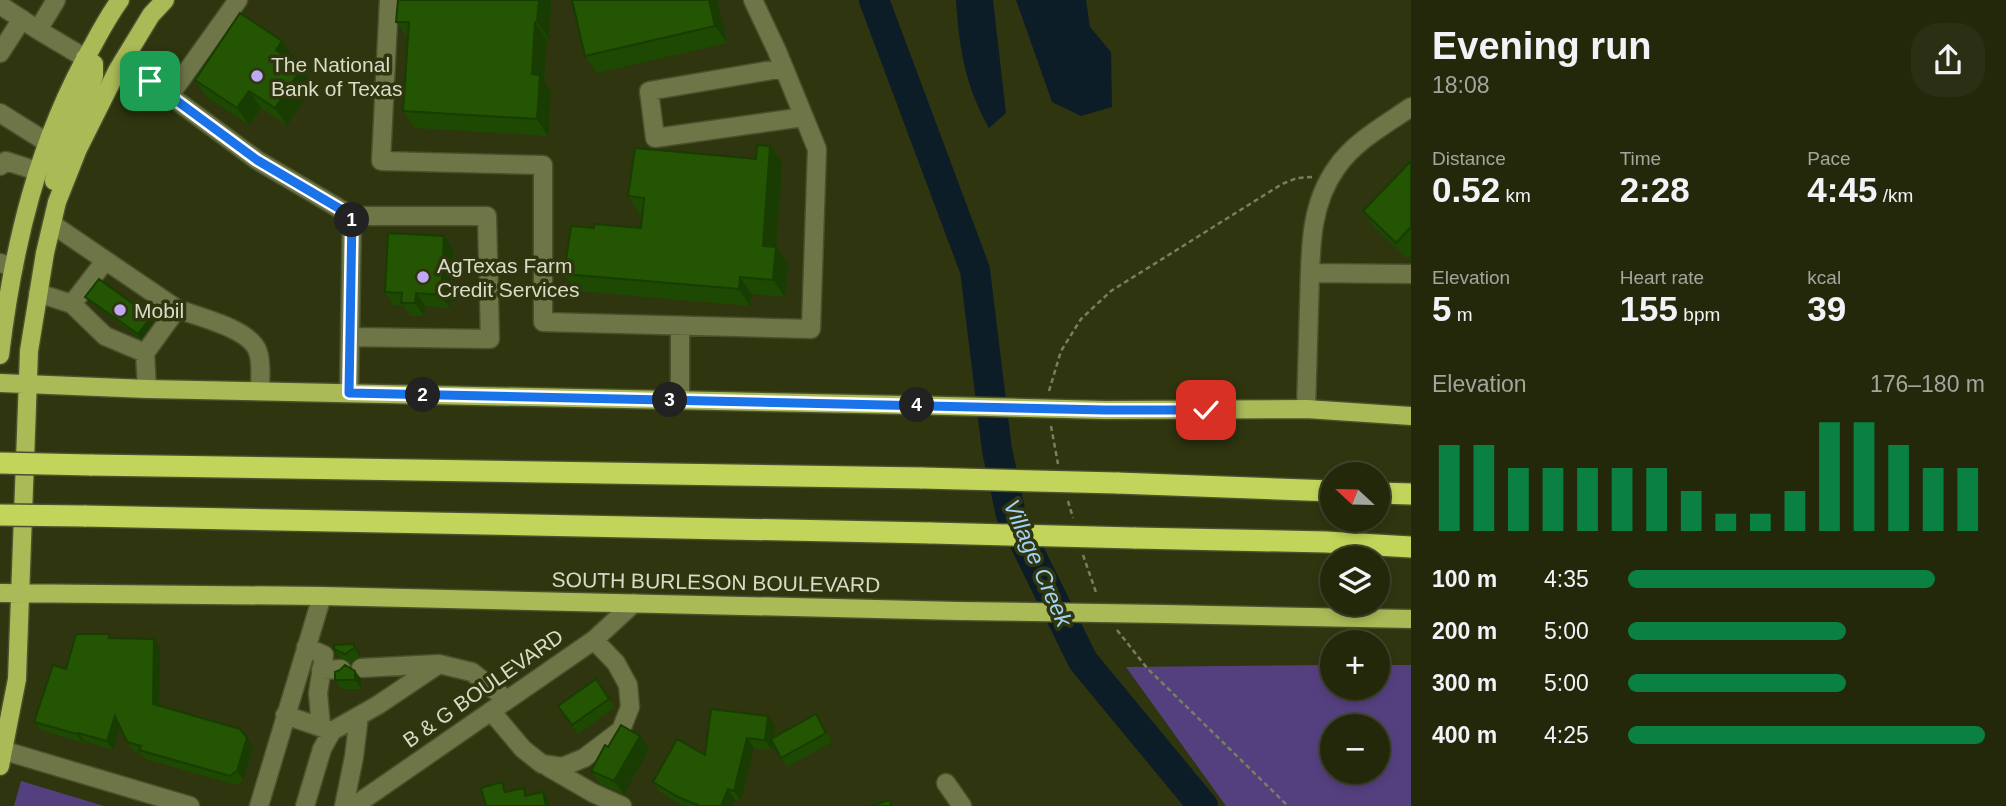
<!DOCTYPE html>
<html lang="en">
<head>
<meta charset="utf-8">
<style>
  body { margin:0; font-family:Arial,sans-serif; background:#2b3014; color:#f1f3f6; height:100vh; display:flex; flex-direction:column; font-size:26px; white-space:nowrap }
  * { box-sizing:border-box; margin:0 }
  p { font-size:23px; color:#a3a69d }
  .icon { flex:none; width:38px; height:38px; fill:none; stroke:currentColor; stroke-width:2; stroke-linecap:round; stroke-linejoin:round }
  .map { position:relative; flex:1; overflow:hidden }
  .drawer { display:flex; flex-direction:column; background:#23280b; width:595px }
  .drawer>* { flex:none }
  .needle { width:46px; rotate:292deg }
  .fabs { position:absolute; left:1320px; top:462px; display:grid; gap:14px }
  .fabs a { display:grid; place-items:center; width:70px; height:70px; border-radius:50%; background:#23280b; box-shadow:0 4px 10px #0003,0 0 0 2px #40442c; font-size:35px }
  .pin { position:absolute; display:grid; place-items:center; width:60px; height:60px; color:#fff; margin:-30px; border-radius:14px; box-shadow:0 4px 10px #0006 }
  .km { position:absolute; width:35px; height:35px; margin:-18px; border-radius:50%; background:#222; color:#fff; font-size:19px; line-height:35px; text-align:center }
  .round { display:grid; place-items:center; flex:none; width:74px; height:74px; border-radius:28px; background:#2b3014 }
  .headline { display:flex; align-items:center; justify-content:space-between; height:119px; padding:0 21px }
  h1 { font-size:38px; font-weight:700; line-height:52px }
  .metrics { display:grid; grid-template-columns:repeat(3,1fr); gap:10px; height:119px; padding:7px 21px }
  .metrics div { display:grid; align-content:center }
  .metrics b { font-size:35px; font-weight:700 }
  .metrics small { font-size:19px; font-weight:400 }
  .metrics p { font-size:19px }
  .chart { height:196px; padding:14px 21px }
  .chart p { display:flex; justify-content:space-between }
  .chart svg { width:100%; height:126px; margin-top:7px; stroke:#0b8043; stroke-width:6 }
  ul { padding:0 21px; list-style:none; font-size:23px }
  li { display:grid; grid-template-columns:112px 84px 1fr; align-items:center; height:52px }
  li i { height:18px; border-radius:9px; background:#0b8043 }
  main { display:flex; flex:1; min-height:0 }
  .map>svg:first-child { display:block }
  .green { fill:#55407f; fill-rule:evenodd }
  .water { fill:#0d1d27 }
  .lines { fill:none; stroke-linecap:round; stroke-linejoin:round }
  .river { stroke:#0d1d27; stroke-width:30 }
  .minor-casing { stroke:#4a502c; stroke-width:21 }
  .major-casing { stroke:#4a502c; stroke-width:21 }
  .highway-casing { stroke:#4a502c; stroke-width:24 }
  .path { stroke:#797e60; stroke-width:2.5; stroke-dasharray:5 3.5; stroke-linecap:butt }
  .minor { stroke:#6e7648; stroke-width:18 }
  .major { stroke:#aaba57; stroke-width:18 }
  .highway { stroke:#c2d55a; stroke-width:21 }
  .major-bridge-casing { stroke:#4a502c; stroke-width:21; stroke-linecap:butt }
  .highway-bridge-casing { stroke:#4a502c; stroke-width:24; stroke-linecap:butt }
  .major-bridge { stroke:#aaba57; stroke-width:18 }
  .highway-bridge { stroke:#c2d55a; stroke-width:21 }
  .wall { fill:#1e4902 }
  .shaded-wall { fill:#183c01 }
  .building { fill:#235502; stroke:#183c01; stroke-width:2 }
  .route-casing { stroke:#fff; stroke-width:14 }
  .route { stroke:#1a73e8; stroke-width:9 }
  .poi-dot { fill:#bfa9f4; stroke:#2f350f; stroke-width:2.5 }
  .labels { text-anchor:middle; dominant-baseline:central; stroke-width:7; stroke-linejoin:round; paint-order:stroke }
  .poi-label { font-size:21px; fill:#d8dcc7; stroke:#2f350f; text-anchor:start }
  .street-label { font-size:21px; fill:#d8dcc7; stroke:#2f350f }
  .water-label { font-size:23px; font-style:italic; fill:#a0d4f6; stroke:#2f350f }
</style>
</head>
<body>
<main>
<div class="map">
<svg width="1411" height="806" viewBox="0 0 1411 806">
  <rect width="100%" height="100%" fill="#2f350f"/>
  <path class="green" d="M1332 665V688H1377V665H1411V806H1226L1126 667ZM1332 726H1377V772H1332Z
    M21 781 104 806H14Z"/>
  <path class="water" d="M956 0H993L1006 113 989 128C965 86 959 47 956 0Z
    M1016 0H1086L1090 27 1111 52 1112 107 1081 116 1052 102Z"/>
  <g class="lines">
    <path class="river" d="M874 0 975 270 997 450 1011 515 1083 661 1203 806"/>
    <g class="minor-casing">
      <path id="minor" d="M56 0 38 30 85 58
        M389 0 381 161 543 165V322L811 329 817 149 777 51 753 0
        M0 5 38 30
        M0 53 22 19
        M123 61 257 160 352 216
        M784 68 649 91 655 138 804 117
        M170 95 238 0
        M0 113 48 143
        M0 166 6 161 37 171
        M52 224 177 309 145 353 147 389
        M0 263 14 267
        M1310 273 1411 274
        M38 293 72 304 105 336 145 353
        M72 304 105 261
        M177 309C199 317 251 329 258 352 262 363 260 380 260 391
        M680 326V401
        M349 393 352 216H487L490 339 350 337
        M1306 409C1307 375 1308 341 1309 307 1311 259 1307 208 1337 167 1355 141 1385 125 1411 107
        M306 647 324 655 318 693 321 727
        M361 668 438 664
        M321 670 341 669
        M491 711 523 749 542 764 562 767 584 758 621 730 630 707 628 685 616 663 594 640
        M285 715 332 731 378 705 439 664 472 672 507 700
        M5 751 190 806
        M548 767 593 793 622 806
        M946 783 962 806
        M259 806 322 596
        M305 806 322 749 332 731
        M344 806 354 757 359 716
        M354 806 594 640 634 603"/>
    </g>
    <g class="major-casing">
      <path id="major" d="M54 181 63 148 94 76V64L85 58
        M0 355C13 247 38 140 93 45 101 30 110 14 120 0
        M0 383 147 389 906 405
        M1105 410 1306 409 1411 416
        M0 593 322 596 959 611
        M1164 614 1411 619
        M0 766 17 679 29 351 45 253 57 202 78 149 117 71 151 15 165 0"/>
    </g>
    <g class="highway-casing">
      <path id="highway" d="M90 465 922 478
        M1117 483 1332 491
        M1377 493 1411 494
        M84 516 931 533
        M1134 538 1326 542 1411 547"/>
    </g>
    <path class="path" d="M1049 391 1061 351 1081 319 1111 291 1282 184 1297 178 1312 177
      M1051 426 1058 464
      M1068 501 1073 518
      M1083 555 1097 595
      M1117 630 1147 668 1288 806"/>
    <use href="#minor" class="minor"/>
    <use href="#major" class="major"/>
    <use href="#highway" class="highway"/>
    <g class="major-bridge-casing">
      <path id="major-bridge" d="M906 405 1105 410
        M959 611 1164 614"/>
    </g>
    <g class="highway-bridge-casing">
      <path id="highway-bridge" d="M0 463 90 465
        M922 478 1117 483
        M0 515 84 516
        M931 533 1134 538"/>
    </g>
    <use href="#major-bridge" class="major-bridge"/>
    <use href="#highway-bridge" class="highway-bridge"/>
  </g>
  <path class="wall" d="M398 0H550L551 2 549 39H547L544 81 551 92 548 136 415 128 403 111 408 38 396 22Z
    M717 1 727 43 597 73 585 56Z
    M294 58 292 61 314 85 287 125 261 108 249 125 207 97 195 80Z
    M770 146 782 163 776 247 788 263 785 297 752 294 750 306 576 291 564 274 594 228H641L643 214 639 213 628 196 756 159Z
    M1411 161V256L1408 259 1375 228 1363 211Z
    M453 249 450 308 425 306 424 316H410L403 305H394L385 292Z
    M85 297 151 317 154 321 141 339 89 301Z
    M109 634 111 638 154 639 160 648 159 705 253 747 243 780 236 785 145 759 142 754 134 751 127 742 120 727 113 750 84 741 83 743 40 730 34 722 66 669Z
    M354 644 360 653V657L351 663 340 658 334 649Z
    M355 671 361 679V689H341L335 680Z
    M596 679 615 707 578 734 558 706Z
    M768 716 775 726 774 737 822 723 832 742 787 767 773 743 772 750 754 748 741 801 735 800 732 806H683L660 792 653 782 705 755Z
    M640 736 649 749 624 794 600 784 591 771Z"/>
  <path class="shaded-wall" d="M539 0H550L551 2 549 39 537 22Z
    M709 0H717L727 43 715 26Z
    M535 22 547 39 544 81 551 92 548 136 537 119 532 74Z
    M282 41 294 58 288 67 276 50Z
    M302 68 314 85 287 125 275 108Z
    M249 91 261 108 249 125 237 108Z
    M770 146 782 163 776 247 788 263 785 297 773 280 763 246Z
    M444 236 453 249 450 308 441 295Z
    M740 277 752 294 750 306 739 289Z
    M416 293 425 306 424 316 415 303Z
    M151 317 154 321 141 339 138 334Z
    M154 639 160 648 159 712 153 704Z
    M354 644 360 653V657L354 648Z
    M355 671 361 679V689L355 680Z
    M115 716 121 725 113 750 107 741Z
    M768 716 775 726 772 750 765 740Z
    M78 733 84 741 83 743 77 734Z
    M640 736 649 749 624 794 614 781Z
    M247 738 253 747 243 780 237 771Z
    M747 738 754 748 741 801 734 791Z
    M728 789 735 800 732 806H721Z
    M543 792 549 801 550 806H546Z"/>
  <path class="building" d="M398 0H539L537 22H535L532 74 540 75 537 119 403 111 409 22H396Z
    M572 0H709L715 26 585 56Z
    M240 13 282 41 276 50 302 68 275 108 249 91 237 108 195 80Z
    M757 145 770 146 763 246 776 247 773 280 740 277 739 289 564 274 571 226 594 228V224L641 228 644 198 628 196 635 148 756 159Z
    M1411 161V227L1396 243 1363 211Z
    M388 233 444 236 441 295 416 293 415 303H401L402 293 385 292Z
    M99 279 151 317 138 334 85 297Z
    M76 634H109V638L154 639 153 704 240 729 247 738 237 771 230 776 139 750 141 746 127 742 115 716 107 741 78 733 77 734 34 722 53 665 66 669Z
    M354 644V648L345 654 334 649V645Z
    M345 665 355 671V680H335V672L340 670Z
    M596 679 609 699 572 725 558 706Z
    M711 709 768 716 765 740 747 738 734 791 728 789 721 806H700L678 797 653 782 677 739 705 755Z
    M816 714 826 733 781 758 771 739Z
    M621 725 640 736 614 781 591 771 605 745 608 747Z
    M502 782 505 792 524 788 525 796 543 792 546 806H486L481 788Z
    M890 800 891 806H871Z"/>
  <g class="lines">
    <g class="route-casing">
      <path id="route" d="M150 81 257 160 352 216 349 393 1105 410H1206"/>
    </g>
    <use href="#route" class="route"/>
  </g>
  <g class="poi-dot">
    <circle cx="257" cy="76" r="7"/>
    <circle cx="423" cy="277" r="7"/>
    <circle cx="120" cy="310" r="7"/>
  </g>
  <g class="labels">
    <g class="poi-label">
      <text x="271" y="64">The National<tspan x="271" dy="24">Bank of Texas</tspan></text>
      <text x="437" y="265">AgTexas Farm<tspan x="437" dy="24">Credit Services</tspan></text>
      <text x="134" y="310">Mobil</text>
    </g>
    <g class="street-label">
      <text transform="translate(716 582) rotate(1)">SOUTH BURLESON BOULEVARD</text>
      <text transform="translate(483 688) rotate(-35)">B &amp; G BOULEVARD</text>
    </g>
    <g class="water-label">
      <text transform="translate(1038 563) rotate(66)">Village Creek</text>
    </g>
  </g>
</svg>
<div class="fabs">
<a><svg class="needle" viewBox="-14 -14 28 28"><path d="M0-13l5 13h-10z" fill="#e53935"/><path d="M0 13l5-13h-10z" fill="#a3a69d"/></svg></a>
<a><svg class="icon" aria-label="layers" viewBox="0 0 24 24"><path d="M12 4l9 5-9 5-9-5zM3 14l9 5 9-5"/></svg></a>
<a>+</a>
<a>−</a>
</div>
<div class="pin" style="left:150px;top:81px;background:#1e9e55"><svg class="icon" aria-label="arrive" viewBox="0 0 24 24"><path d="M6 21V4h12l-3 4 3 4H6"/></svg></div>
<div class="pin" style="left:1206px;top:410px;background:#d93025"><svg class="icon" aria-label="check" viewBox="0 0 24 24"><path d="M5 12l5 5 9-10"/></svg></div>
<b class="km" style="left:352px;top:220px">1</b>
<b class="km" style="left:423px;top:395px">2</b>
<b class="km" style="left:670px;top:400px">3</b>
<b class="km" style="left:917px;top:405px">4</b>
</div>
<section class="drawer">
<div class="headline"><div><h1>Evening run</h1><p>18:08</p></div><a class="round"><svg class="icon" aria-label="share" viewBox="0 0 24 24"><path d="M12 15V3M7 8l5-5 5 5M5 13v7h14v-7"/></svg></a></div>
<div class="metrics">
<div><p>Distance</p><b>0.52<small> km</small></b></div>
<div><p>Time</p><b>2:28</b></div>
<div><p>Pace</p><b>4:45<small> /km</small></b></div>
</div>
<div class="metrics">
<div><p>Elevation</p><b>5<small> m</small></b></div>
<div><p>Heart rate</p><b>155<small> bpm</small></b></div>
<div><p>kcal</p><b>39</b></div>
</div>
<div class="chart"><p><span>Elevation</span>176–180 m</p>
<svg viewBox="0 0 160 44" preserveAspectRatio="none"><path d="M5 44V14M15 44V14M25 44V22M35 44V22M45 44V22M55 44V22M65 44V22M75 44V30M85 44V38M95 44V38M105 44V30M115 44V6M125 44V6M135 44V14M145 44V22M155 44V22"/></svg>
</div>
<ul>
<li><b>100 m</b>4:35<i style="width:86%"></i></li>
<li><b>200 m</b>5:00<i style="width:61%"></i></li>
<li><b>300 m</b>5:00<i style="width:61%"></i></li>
<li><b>400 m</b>4:25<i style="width:100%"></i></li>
</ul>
</section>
</main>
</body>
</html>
